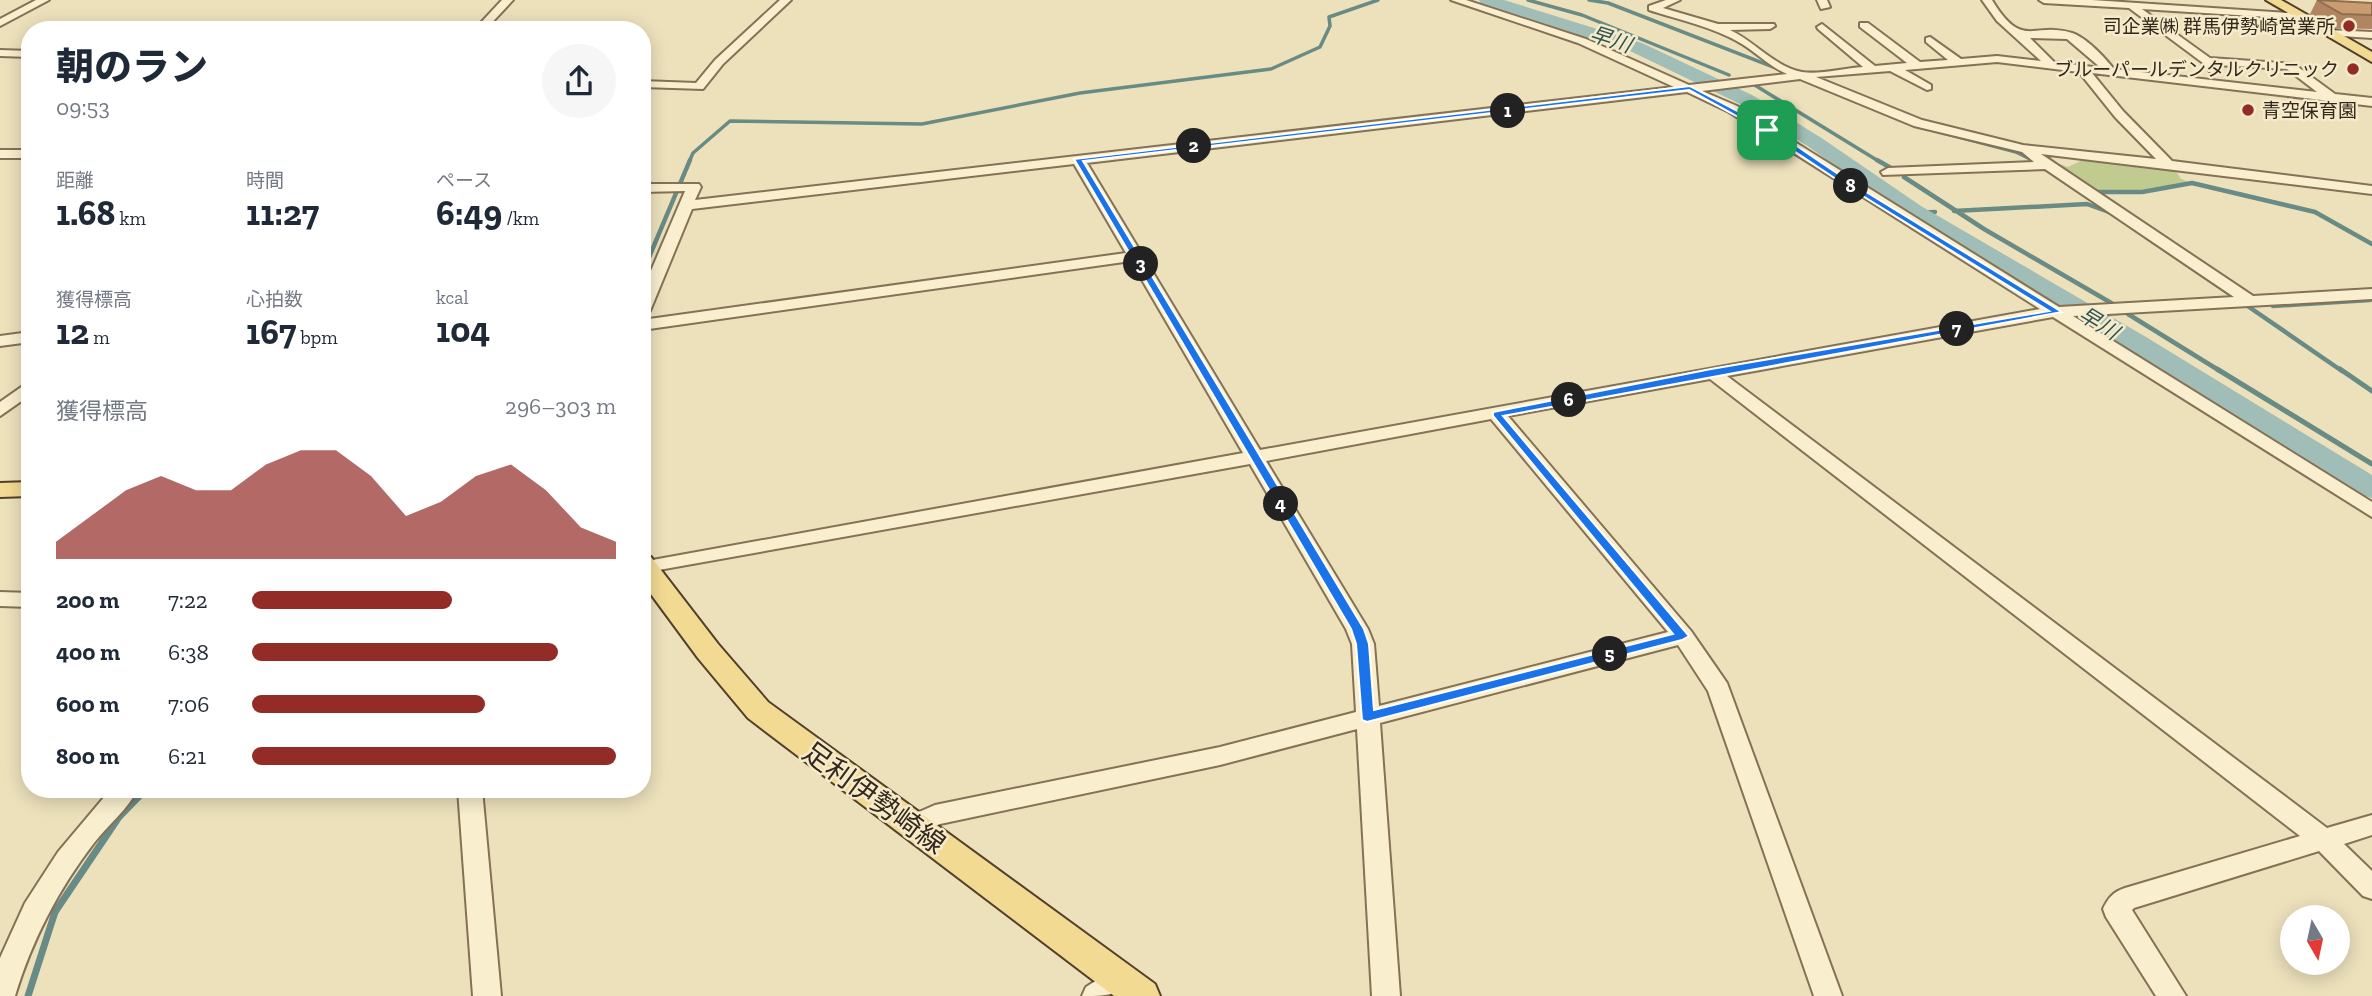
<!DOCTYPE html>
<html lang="ja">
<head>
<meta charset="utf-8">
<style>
  body { margin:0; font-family:"Zilla Slab","Noto Sans JP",serif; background:#f6f6f7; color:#1f2937; height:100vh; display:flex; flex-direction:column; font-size:26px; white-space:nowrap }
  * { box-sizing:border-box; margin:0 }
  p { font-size:23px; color:#747a83 }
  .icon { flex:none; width:38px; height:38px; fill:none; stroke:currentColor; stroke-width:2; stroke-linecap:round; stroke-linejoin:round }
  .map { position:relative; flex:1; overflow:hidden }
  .panel { position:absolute; left:21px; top:21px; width:630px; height:777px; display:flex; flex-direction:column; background:#fff; border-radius:28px; box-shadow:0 4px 18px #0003 }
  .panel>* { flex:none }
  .needle { width:46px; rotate:171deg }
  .tools { position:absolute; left:2280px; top:905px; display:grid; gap:14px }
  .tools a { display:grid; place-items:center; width:70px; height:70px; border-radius:50%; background:#fff; box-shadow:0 4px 18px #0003; font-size:35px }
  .pin { position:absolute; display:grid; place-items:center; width:60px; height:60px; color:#fff; margin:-30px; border-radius:14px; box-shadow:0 4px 10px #0006 }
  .km { position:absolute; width:35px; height:35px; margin:-18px; border-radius:50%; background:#222; color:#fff; font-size:19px; line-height:35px; text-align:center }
  .round { display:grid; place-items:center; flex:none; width:74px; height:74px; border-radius:37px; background:#f6f6f7 }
  .overview { display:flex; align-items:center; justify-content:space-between; height:119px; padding:0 35px }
  h1 { font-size:38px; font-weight:800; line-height:52px }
  .metrics { display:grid; grid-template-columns:repeat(3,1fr); gap:10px; height:119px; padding:7px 35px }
  .metrics div { display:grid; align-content:center }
  .metrics b { font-size:35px; font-weight:800 }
  .metrics small { font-size:19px; font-weight:400 }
  .metrics p { font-size:19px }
  .chart { height:196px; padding:14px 35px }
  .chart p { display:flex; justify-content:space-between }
  .chart svg { width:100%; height:126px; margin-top:7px; fill:#932c26; opacity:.7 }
  ul { padding:0 35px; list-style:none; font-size:23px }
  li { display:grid; grid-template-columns:112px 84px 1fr; align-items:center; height:52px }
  li i { height:18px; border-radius:9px; background:#932c26 }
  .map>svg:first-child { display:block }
  .green { fill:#c0cb90 }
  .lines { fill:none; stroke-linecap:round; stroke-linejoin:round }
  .stream-far3 { stroke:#688b85; stroke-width:3.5 }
  .stream-far2 { stroke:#688b85; stroke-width:4.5 }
  .stream-far1 { stroke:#688b85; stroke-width:5 }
  .stream { stroke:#688b85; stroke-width:7 }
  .river { fill:#a0beb7; fill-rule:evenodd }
  .minor-casing { stroke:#847156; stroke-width:4 }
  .major-casing { stroke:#523f2a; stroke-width:4 }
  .minor { fill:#f9efcf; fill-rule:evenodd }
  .major { fill:#f2da92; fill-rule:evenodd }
  .wall { fill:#af8661 }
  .building { fill:#cc9c71; stroke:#8f6d4f; stroke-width:2 }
  .route { fill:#1a73e8; stroke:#fff; stroke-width:2; fill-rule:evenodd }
  .poi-dot { fill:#932c26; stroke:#f5ebcb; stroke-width:2.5 }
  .labels { text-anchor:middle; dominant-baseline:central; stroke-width:5; stroke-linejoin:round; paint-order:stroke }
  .far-poi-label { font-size:19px; fill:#33281b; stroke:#f5ebcb; text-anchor:end }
  .far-water-label { font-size:21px; font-style:italic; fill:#2a5353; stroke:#f5ebcb }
  .near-street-label { font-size:28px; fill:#33281b; stroke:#f5ebcb }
</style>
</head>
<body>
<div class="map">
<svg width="2372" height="996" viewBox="0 0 2372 996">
  <rect width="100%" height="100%" fill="#ede1bc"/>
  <path class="green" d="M2091 156 2173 167 2181 179 2189 182 2142 190H2090L2044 159 2068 167Z"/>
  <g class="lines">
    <path class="stream-far3" d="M1528 0 1582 15 1729 75
      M1589 0 1608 3 1781 70
      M1753 84 1880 162
      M1917 126 2016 152 2034 161
      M689 162 693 153 730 121 922 124 1080 93 1271 69 1320 47 1330 26 1329 17 1378 0"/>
    <path class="stream-far2" d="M1877 160 1891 168
      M2032 160 2034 161
      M1904 177 1984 229 2113 304
      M2101 195 2096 192H2142L2192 183 2315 212 2372 244
      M1954 211 2087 204 2109 212
      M1915 213 1935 212
      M2146 237 2230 294
      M642 274 690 160
      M2273 306 2370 300
      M2249 307 2342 371
      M2128 314 2220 371"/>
    <path class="stream-far1" d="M2217 369 2372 464
      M2340 369 2372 391"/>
    <path class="stream" d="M28 996 55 912 119 817 146 789"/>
    <path class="river" d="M1479 0H1504L1642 43 1752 95 1823 139 1921 206 2146 337 2372 475V498L2361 495 2128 349 1905 216 1809 147 1738 103 1630 51 1481 3Z"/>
    <g class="minor-casing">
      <path id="minor" d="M36 0H49L0 26V19Z
        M502 0H513L485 30H474Z
        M780 0H791L723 64 703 89 642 87V81L696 83 715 60Z
        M1451 0H1466L1586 39 1689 85 1787 74C1770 67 1758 54 1742 44 1714 27 1680 20 1649 10V6L1666 0H1680L1663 8 1718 24H1774L1775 26 1770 29 1730 30C1754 41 1775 67 1802 72 1819 75 1844 68 1863 67L1818 29 1817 27 1822 24 1875 66 1907 63 1860 27V23H1868L1920 62 1948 60 1926 42V38L1930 37 1961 59 1997 56 2041 61 1997 21 1982 0H1992C2023 51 2033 21 2072 33 2087 38 2104 57 2114 69L2317 92 2287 69 2216 65 2221 71 2211 73 2203 63 2129 8 2044 3 2039 0H2092L2304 14 2305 16 2300 19 2142 9 2210 58 2294 64 2335 94 2372 98V106L2092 73 2123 111 2172 161 2372 186V194L2041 154 2253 296 2372 289V299L2073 316 2372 502V517L2053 317 1727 376 2327 828 2372 815V835L2344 844 2372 871V899L2363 896 2319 851 2134 908 2132 910 2186 996H2156L2106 917 2103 909C2108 898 2113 892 2125 888L2300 836 1710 379 1508 416 1691 631 1727 683 1842 996H1814L1708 691 1678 645 1380 723 1400 996H1372L1357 729 1220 765 940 824 912 836 903 833 899 826 903 819 935 805 1220 747 1356 712 1352 644 1346 629 1250 464 642 573V563L647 561 1243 453 1131 261 642 330V320L1126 253 1074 164 692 209 650 311 642 316V292L685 191 642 192V184H699L701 187 695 200 1674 87 1578 43ZM2030 38 2067 39 2101 68 2054 62ZM1997 62 2079 72 2115 117 2156 159 2023 145 1922 120 1816 77 1890 71 1927 90 1931 89V85L1905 70ZM1800 79 1914 126 2022 152 2034 162 1888 168 1881 172 1883 175 2045 169 2234 297 2059 307 1737 106 1702 91ZM1687 92 1729 112 2040 309 1260 450 1087 163ZM1491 419 1668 632 1379 706 1374 644 1368 629 1266 461Z
        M1817 0H1827L1830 7 1821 9Z
        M2329 30 2372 32V38L2325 35 2324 33Z
        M0 50 30 51V57L0 56Z
        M0 150H30V158H0Z
        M30 332V342L0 346V336Z
        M30 381V395L0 416V402Z
        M0 592 30 593V607L0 606Z
        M111 789H138C128 809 108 825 94 843 58 890 32 940 15 996H0V958L25 903 58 852Z
        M458 789H482L501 996H473Z
        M1119 966 1129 970 1133 979C1123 996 1103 996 1082 996L1086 987Z"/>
    </g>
    <g class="major-casing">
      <path id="major" d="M2266 0H2281L2372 52V62Z
        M30 482V496L0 497V483Z
        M642 555 651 557 718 644 768 702 1155 984 1160 996H1114L748 718 698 658 642 582Z"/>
    </g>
    <use href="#minor" class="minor"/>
    <use href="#major" class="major"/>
  </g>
  <path class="wall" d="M2317 0 2372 3V29L2335 28 2310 14Z"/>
  <path class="building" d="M2317 0 2372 3V15L2342 14Z"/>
  <path class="route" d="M1690 86 1770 128 1850 182 2062 312 1503 416 1689 636 1682 640 1367 722 1362 720 1356 644 1351 629 1074 159ZM1689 90 1764 131 1845 185 2049 311 1711 369 1493 412V416L1673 634 1374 710 1369 644 1364 629 1083 161Z"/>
  <g class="poi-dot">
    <circle cx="2349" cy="26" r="7"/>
    <circle cx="2353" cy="69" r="7"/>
    <circle cx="2248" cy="110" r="7"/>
  </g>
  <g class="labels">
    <g class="far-poi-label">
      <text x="2335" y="26">司企業㈱ 群馬伊勢崎営業所</text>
      <text x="2339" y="69">ブルーパールデンタルクリニック</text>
      <text x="2262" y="110" text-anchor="start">青空保育園</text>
    </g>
    <g class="far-water-label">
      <text transform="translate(1611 39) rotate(18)">早川</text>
      <text transform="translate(2099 323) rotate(31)">早川</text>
    </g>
    <g class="near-street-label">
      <text transform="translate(874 798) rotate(36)">足利伊勢崎線</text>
    </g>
  </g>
</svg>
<div class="tools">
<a><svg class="needle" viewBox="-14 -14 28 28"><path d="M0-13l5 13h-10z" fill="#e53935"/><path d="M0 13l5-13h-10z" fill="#747a83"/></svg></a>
</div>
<div class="pin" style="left:1767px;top:130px;background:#1e9e55"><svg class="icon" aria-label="arrive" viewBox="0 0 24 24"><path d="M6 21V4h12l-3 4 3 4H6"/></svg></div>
<b class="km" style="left:1508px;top:111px">1</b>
<b class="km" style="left:1194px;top:146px">2</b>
<b class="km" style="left:1141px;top:264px">3</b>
<b class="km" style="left:1281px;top:504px">4</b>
<b class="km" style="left:1610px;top:654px">5</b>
<b class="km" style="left:1569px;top:400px">6</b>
<b class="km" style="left:1957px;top:329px">7</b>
<b class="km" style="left:1851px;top:186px">8</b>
<section class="panel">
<div class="overview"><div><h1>朝のラン</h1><p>09:53</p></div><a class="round"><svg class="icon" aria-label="share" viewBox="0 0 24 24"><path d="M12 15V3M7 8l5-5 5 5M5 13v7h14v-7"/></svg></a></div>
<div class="metrics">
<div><p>距離</p><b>1.68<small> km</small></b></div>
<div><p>時間</p><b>11:27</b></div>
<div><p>ペース</p><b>6:49<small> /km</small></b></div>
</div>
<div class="metrics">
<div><p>獲得標高</p><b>12<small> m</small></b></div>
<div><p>心拍数</p><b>167<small> bpm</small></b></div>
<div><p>kcal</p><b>104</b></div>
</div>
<div class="chart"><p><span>獲得標高</span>296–303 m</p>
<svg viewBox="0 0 160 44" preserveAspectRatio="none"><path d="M0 44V38L10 29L20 20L30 15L40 20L50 20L60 11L70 6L80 6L90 15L100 29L110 24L120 15L130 11L140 20L150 33L160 38V44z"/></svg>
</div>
<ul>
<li><b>200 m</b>7:22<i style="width:55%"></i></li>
<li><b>400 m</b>6:38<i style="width:84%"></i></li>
<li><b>600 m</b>7:06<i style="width:64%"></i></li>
<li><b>800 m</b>6:21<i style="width:100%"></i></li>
</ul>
</section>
</div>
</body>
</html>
